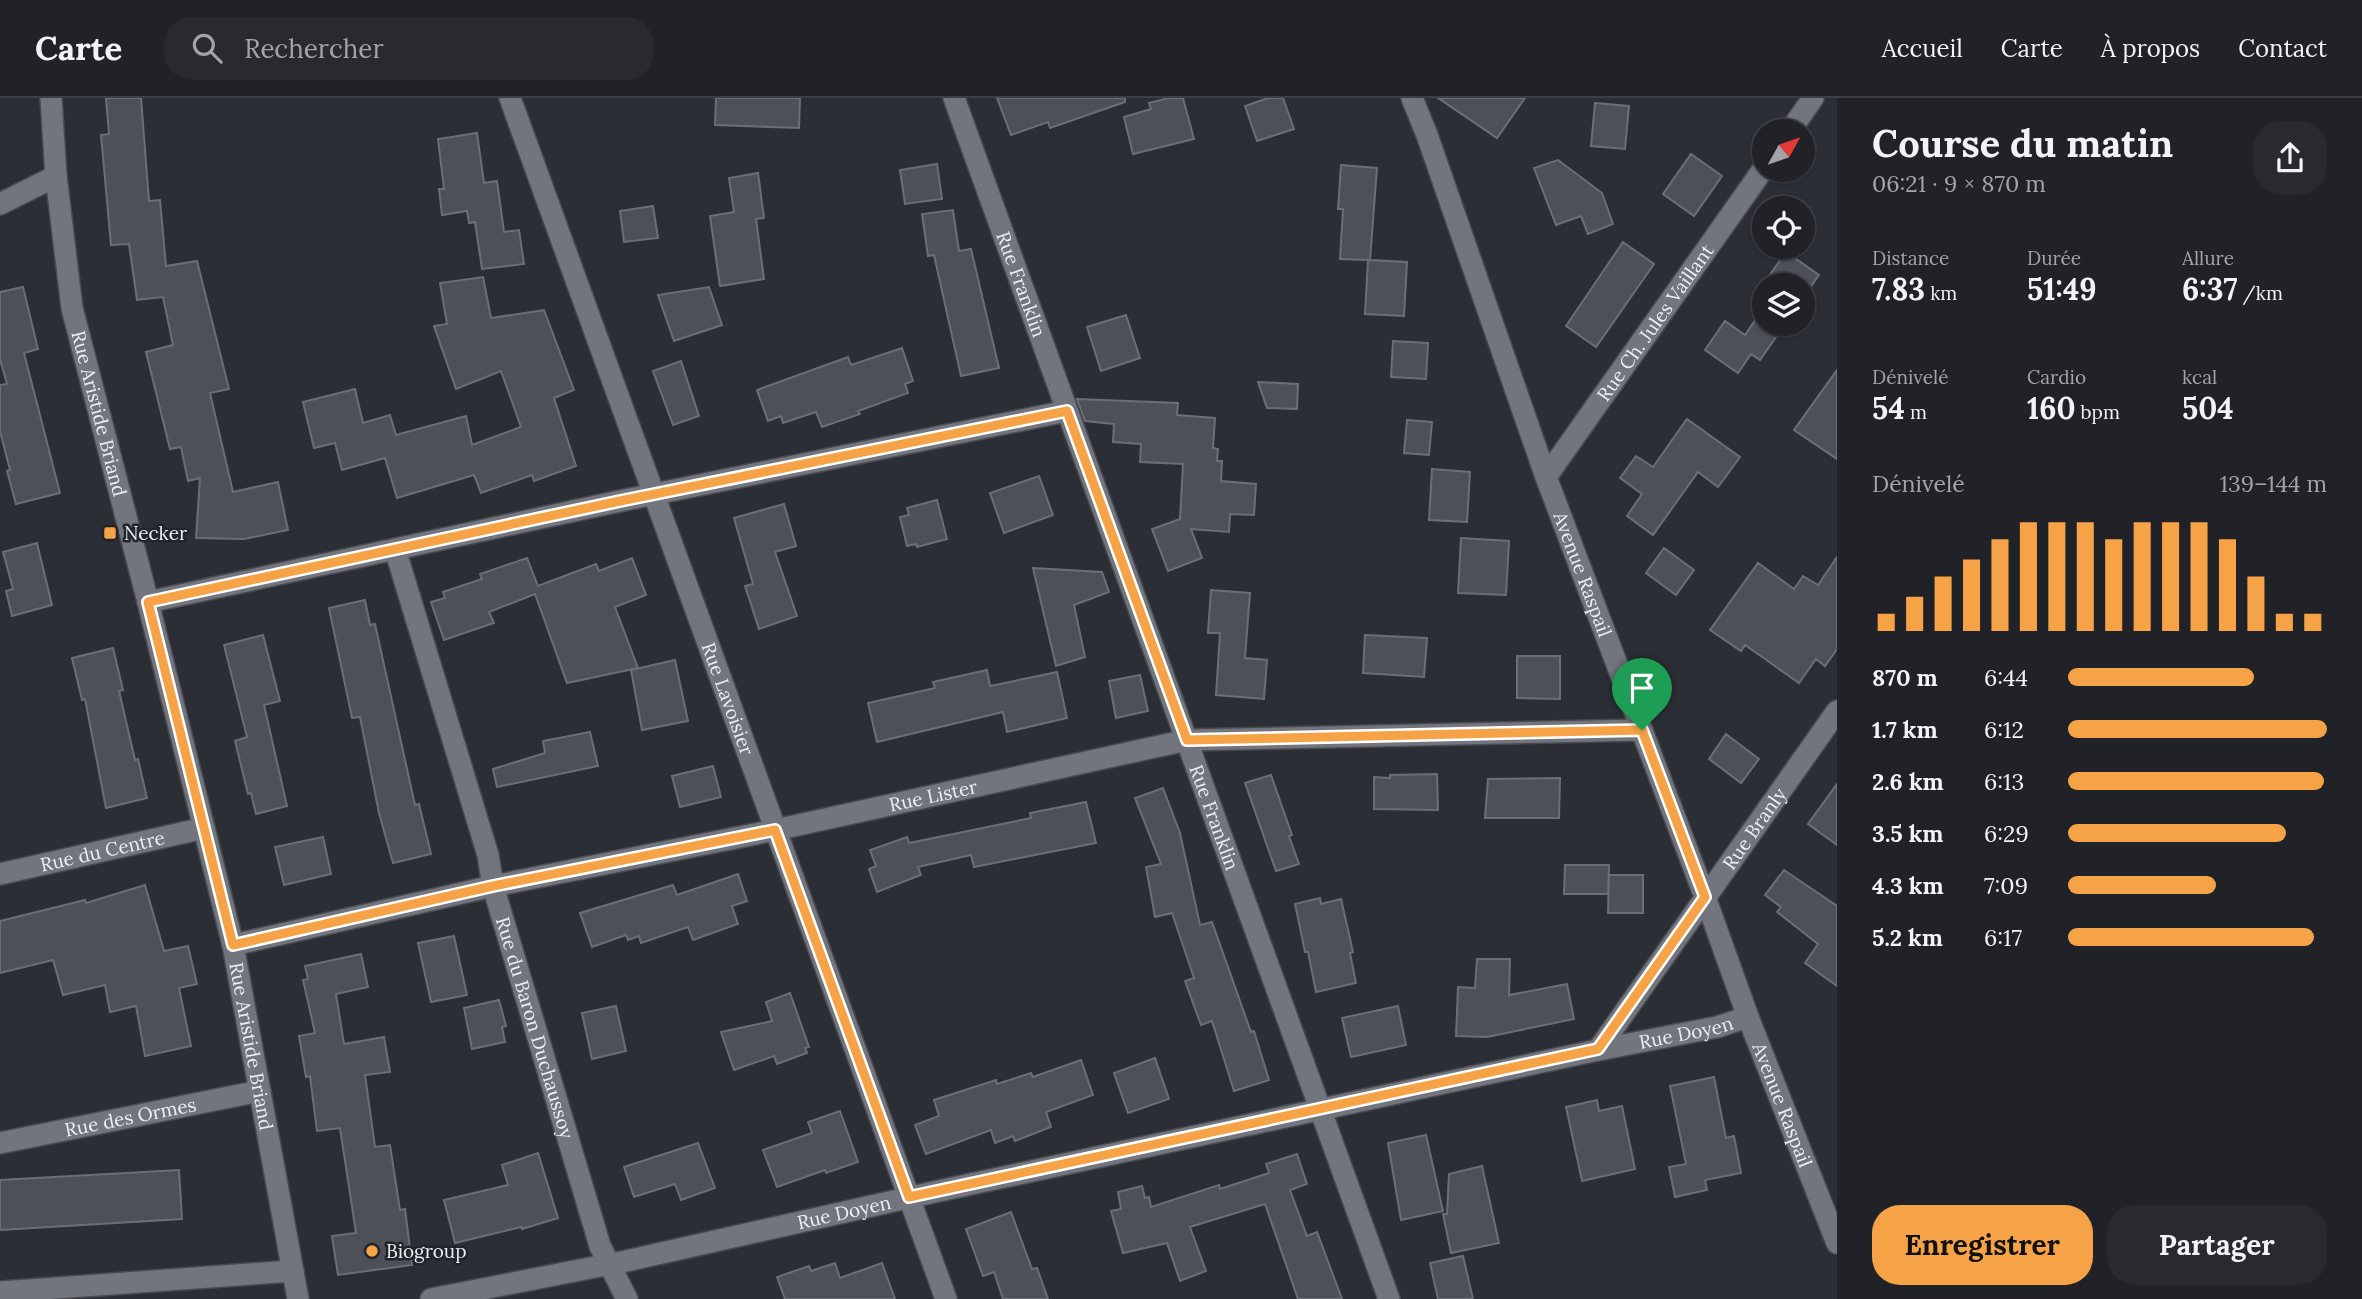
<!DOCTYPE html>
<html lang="fr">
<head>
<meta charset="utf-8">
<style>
  body { margin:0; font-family:Lora,serif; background:#282a2f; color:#f1f3f6; height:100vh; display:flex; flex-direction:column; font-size:26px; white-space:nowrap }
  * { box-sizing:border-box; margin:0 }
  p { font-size:23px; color:#a2a4a7 }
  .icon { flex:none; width:38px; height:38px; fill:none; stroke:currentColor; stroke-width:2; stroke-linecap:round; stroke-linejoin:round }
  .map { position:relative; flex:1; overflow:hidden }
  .panel { display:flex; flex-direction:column; background:#202227; width:525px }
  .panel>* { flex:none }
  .needle { width:46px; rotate:50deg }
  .fabs { position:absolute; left:1752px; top:21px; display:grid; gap:14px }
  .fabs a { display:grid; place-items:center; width:63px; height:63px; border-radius:50%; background:#202227; box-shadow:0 2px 5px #0004,0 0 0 2px #3d3f44; font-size:35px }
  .pin { position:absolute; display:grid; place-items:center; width:60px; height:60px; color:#fff; margin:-72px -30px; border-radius:50% 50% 50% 0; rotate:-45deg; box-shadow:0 0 7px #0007 }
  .pin .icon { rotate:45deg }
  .round { display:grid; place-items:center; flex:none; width:74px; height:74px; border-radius:28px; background:#282a2f }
  .head { display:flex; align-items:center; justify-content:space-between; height:119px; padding:0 35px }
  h1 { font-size:38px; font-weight:800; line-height:52px }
  .stats { display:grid; grid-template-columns:repeat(3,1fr); gap:10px; height:119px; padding:7px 35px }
  .stats div { display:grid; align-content:center }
  .stats b { font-size:30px; font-weight:800 }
  .stats small { font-size:19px; font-weight:400 }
  .stats p { font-size:19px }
  .chart { height:196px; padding:14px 35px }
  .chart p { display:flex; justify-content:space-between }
  .chart svg { width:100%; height:126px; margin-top:7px; stroke:#f6a246; stroke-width:6 }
  .button { display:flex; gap:14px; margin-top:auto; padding:14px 35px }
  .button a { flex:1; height:80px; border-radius:28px; background:#f6a246; color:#111; font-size:28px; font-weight:800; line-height:80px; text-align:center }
  .button a+a { background:#282a2f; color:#f1f3f6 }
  ul { padding:0 35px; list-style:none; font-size:23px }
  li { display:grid; grid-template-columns:112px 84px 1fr; align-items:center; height:52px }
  li i { height:18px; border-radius:9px; background:#f6a246 }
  header { display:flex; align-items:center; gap:42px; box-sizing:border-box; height:98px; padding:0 35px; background:#202227; border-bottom:2px solid #3d3f44 }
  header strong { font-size:33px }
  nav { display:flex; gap:38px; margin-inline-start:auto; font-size:24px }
  .search { width:490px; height:63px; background:#282a2f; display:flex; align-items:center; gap:18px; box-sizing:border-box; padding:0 24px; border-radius:28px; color:#a2a4a7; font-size:26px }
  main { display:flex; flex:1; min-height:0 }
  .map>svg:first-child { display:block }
  .building { fill:#4d5058; stroke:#6b6e76; stroke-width:2 }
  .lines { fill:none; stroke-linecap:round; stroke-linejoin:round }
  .minor-casing { stroke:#484a50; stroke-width:24 }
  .minor { stroke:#72757d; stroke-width:21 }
  .route-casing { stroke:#fff; stroke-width:14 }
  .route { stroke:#f6a246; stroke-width:9 }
  .poi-dot { fill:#f6a246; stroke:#21242a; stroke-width:2.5 }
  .labels { text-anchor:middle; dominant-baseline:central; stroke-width:5; stroke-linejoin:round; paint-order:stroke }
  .street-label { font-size:19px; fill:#edeef3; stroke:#21242a }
  .poi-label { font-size:19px; fill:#edeef3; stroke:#21242a; text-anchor:start }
</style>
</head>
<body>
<header>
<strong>Carte</strong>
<div class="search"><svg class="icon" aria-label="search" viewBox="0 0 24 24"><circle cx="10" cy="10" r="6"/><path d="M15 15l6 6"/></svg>Rechercher</div>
<nav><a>Accueil</a><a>Carte</a><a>À propos</a><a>Contact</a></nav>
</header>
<main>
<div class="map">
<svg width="1837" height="1201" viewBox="0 0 1837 1201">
  <rect width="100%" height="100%" fill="#2b2e34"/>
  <path class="building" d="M106 0H141L149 103 160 102 166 168 197 163 229 291 210 295 233 394 278 384 288 432 244 441 196 440 200 380 188 383 181 349 170 351 146 254 173 247 163 199 137 202 129 146 111 147 101 37 109 36Z
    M716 0H800L799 30 715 27Z
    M997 0H1125V4L1050 30 1048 24 1011 37Z
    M1169 0H1183L1194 41 1133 56 1124 19 1151 11 1149 5Z
    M1268 0H1283L1294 31 1257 43 1245 8Z
    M1438 0H1525L1497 40Z
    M1595 5 1629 8 1625 51 1591 48Z
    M477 35 484 85 497 83 504 134 519 132 524 166 482 171 475 124 469 125 467 113 442 117 439 91H444L438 41Z
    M1691 56 1722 78 1694 118 1663 96Z
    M1558 62 1602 95 1613 126 1588 136 1581 118 1556 127 1534 70Z
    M937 66 942 101 905 106 900 72Z
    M1341 67 1377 70 1370 162 1407 164 1404 218 1365 216 1368 162 1340 161 1343 111H1338Z
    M758 75 764 120 756 121 764 181 720 188 710 118 734 114 729 80Z
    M653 108 658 140 624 144 620 113Z
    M953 112 959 153 971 151 999 270 961 278 934 157 928 158 922 116Z
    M1623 144 1654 166 1596 249 1566 228Z
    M1786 154 1819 177 1802 201V187L1762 188Z
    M483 179 491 220 544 212 574 292 554 300 576 368 534 383 532 377 481 395 474 377 397 400 385 360 342 372 335 345 314 350 303 304 355 291 363 325 390 317 396 337 466 318 472 347 521 329 501 273 456 291 434 228 447 226 440 185Z
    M23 189 38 251 24 255 60 395 16 406 7 373 10 372 0 333V287L7 286 0 261V194Z
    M709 189 722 227 674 243 658 197Z
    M1764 209V226H1785L1760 262 1751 256 1738 275 1705 252 1725 223 1745 237Z
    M1126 217 1140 260 1101 273 1087 229Z
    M1393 243 1428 245 1426 281 1391 279Z
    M902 250 913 283 905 286 908 295 858 313 860 316 822 329 816 314 783 325 781 318 768 323 757 292 848 259 851 267Z
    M681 263 699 318 673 327 653 273Z
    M1837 272V361L1794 332Z
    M1258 284 1298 286 1297 311 1267 310Z
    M1077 301 1178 305 1177 317 1215 320 1213 350 1218 351 1217 363H1222L1221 383 1256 386 1254 417 1230 416 1229 434 1191 431 1202 460 1168 473 1152 431 1180 421 1183 366 1140 364 1141 346 1113 344 1114 326 1085 323Z
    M1687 321 1740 359 1718 389 1698 374 1653 437 1627 418 1642 396 1620 380 1636 358 1653 369Z
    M1407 322 1432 324 1429 357 1404 355Z
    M1432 371 1470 374 1467 424 1429 422Z
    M1039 378 1053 417 1004 435 990 395Z
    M937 402 947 441 917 449 916 446 907 448 900 419 909 417 907 410Z
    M784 406 796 448 775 454 797 518 759 531 745 488 753 486 734 420Z
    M1461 440 1509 443 1506 497 1458 495Z
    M37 445 52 507 12 518 6 493 13 491 3 454Z
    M1664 450 1694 472 1676 497 1646 475Z
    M1837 459V551L1825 568 1816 561 1799 585 1745 547 1741 553 1710 532 1758 465 1794 491 1803 478 1818 487Z
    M527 460 538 488 596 466 599 473 632 460 646 497 615 509 638 570 567 585 535 496 489 514 494 525 444 542 431 504 445 500 443 494 482 481 480 476Z
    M1033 470 1102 474 1109 494 1074 507 1085 559 1056 568Z
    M1211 492 1250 495 1245 560 1267 562 1264 601 1216 597 1220 535H1208Z
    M365 502 370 527 375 526 415 707 419 706 431 756 393 765 379 715 360 619 352 620 329 510Z
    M263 537 280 603 264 607 287 708 256 716 251 695 248 696 235 643 247 639 224 547Z
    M1365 537 1427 540 1424 579 1363 575Z
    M113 550 123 592 119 593 135 662 138 661 147 700 106 710 85 601 82 602 72 560Z
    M1517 558H1560V601L1517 600Z
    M675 562 688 623 642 632 631 572Z
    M987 572 990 588 1057 574 1067 620 1007 634 1003 614 877 644 868 605 935 590 933 584Z
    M1140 577 1148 613 1116 620 1109 583Z
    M590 634 598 668 497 689 493 671 545 655 543 643Z
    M1726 636 1759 661 1741 685 1709 661Z
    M713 668 721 699 680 709 672 678Z
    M1437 676 1438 712 1374 711V679L1390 680V677Z
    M1271 677 1292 737 1289 738 1299 766 1276 773 1245 685Z
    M1560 680 1559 720H1485L1488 681Z
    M1837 686V747L1808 726Z
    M1163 690 1180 735 1200 827 1212 824 1251 934 1254 933 1269 982 1234 993 1212 923 1201 927 1185 883 1194 880 1172 815 1155 819 1146 769 1161 766 1135 700Z
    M1086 704 1096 745 974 769 971 757 918 769 921 777 877 794 869 771 876 768 870 752 907 739 909 745 1031 720 1030 715Z
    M323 739 331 776 284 787 275 749Z
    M1565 767H1609L1608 796H1564Z
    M1784 772 1837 808V888L1805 865 1818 846 1777 814 1781 809 1765 797Z
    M738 776 747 803 732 808 738 826 693 842 688 829 641 845 639 838 628 842 626 837 592 849 580 815 673 787 677 797Z
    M1609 777H1643V815H1608Z
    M145 787 164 853 188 848 197 886 179 890 191 948 145 958 136 908 110 914 105 887 63 897 53 862 0 875V823L85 802 86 805Z
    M1320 800 1321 806 1341 801 1353 854 1350 855 1356 885 1316 894 1308 854H1305L1295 806Z
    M454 838 467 897 431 904 418 845Z
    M361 856 368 889 336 896 344 946 384 939 390 974 365 977 375 1049 390 1047 400 1112 405 1111 412 1167 338 1177 332 1138 356 1135 340 1030 317 1033 310 978 306 979 299 938 315 935 303 882 308 881 305 868Z
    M1477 861H1510L1509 897 1567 886 1574 921 1487 939 1456 938 1458 889 1475 890Z
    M790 895 809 949 805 950 807 955 777 966 774 958 734 972 721 934 772 923 766 904Z
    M499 902 506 928 502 929 505 944 472 951 464 910Z
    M616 908 626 953 592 961 582 915Z
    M1398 908 1406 947 1351 959 1342 920Z
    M1155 960 1169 1001 1128 1015 1114 975Z
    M1081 962 1093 997 1046 1014 1051 1029 1015 1043 1013 1038 995 1045 991 1032 926 1056 915 1027 939 1018 934 1002 996 982 997 986 1031 975 1033 979Z
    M1714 979 1726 1040 1734 1038 1741 1075 1705 1082 1707 1092 1675 1099 1669 1069 1686 1066 1670 988Z
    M1597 1002 1599 1013 1622 1008 1635 1071 1582 1083 1566 1009Z
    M840 1013 858 1064 826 1075 825 1072 777 1089 763 1052 812 1035 808 1024Z
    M1426 1037 1443 1113 1401 1122 1388 1045Z
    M698 1045 715 1090 681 1102 675 1086 634 1099 624 1069Z
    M538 1055 558 1120 522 1131 521 1129 455 1145 444 1102 508 1087 502 1067Z
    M1297 1056 1307 1086 1290 1092 1307 1138 1317 1134 1342 1201H1298L1265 1106 1190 1129 1206 1173 1180 1183 1167 1145 1123 1155 1111 1113 1121 1111 1118 1094 1142 1088 1145 1100 1149 1099 1151 1109 1219 1087 1220 1091 1269 1075 1266 1066Z
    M1482 1068 1499 1145 1451 1155 1443 1116H1447L1449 1076Z
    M179 1072 182 1121 0 1132V1082Z
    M1011 1114 1032 1171 1037 1170 1048 1201H1003L994 1174 983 1178 966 1131Z
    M1463 1158 1473 1201H1438L1430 1165Z
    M835 1165 840 1180 882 1165 895 1201H785L777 1179 809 1168 811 1173Z"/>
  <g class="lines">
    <g class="minor-casing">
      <g id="minor">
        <path id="s1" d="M51 0 56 78 72 210 148 504 233 847 298 1201"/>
        <path id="s2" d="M510 0 946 1201"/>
        <path id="s3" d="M954 0 1389 1201"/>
        <path id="s4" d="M1412 0 1427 37 1546 379 1705 799 1748 919 1837 1145"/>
        <path d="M1790 33 1813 0"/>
        <path d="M0 106 56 78"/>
        <path id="s5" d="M1546 379 1764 70"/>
        <path id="s6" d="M395 451 488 757 493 788 600 1148 627 1201"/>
        <path d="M148 504 620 403 1067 313"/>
        <path id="s7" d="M0 776 204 730"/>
        <path id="s8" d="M233 847 493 788 775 732 1187 642 1642 632"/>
        <path id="s9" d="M1598 952 1837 613"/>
        <path id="s10" d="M0 1045 260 993"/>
        <path d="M0 1194 293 1173"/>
        <path id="s11" d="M431 1201 626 1163 934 1094 1598 952 1717 929 1748 919"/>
      </g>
    </g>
    <use href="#minor" class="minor"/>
  </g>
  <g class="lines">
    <g class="route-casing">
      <path id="route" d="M1067 313 1187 642 1642 632 1705 799 1598 951 909 1099 775 732 493 788 233 847 148 504 620 403Z"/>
    </g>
    <use href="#route" class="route"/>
  </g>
  <g class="poi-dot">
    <rect x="103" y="428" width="14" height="14" rx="3.5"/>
    <circle cx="372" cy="1153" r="7"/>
  </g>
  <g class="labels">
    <g class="street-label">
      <text stroke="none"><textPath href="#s3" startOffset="198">Rue Franklin</textPath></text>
      <text stroke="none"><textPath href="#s5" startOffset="189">Rue Ch. Jules Vaillant</textPath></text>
      <text stroke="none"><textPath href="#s1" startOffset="320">Rue Aristide Briand</textPath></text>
      <text stroke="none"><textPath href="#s4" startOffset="506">Avenue Raspail</textPath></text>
      <text stroke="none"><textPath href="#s2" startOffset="639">Rue Lavoisier</textPath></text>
      <text stroke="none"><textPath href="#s8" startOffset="716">Rue Lister</textPath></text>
      <text stroke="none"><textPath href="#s3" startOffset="765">Rue Franklin</textPath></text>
      <text stroke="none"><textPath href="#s9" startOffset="271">Rue Branly</textPath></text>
      <text stroke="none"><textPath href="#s7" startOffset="105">Rue du Centre</textPath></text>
      <text stroke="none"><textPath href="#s6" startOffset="499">Rue du Baron Duchaussoy</textPath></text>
      <text stroke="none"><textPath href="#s11" startOffset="1283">Rue Doyen</textPath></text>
      <text stroke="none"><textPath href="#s1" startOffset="971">Rue Aristide Briand</textPath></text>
      <text stroke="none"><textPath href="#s4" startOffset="1073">Avenue Raspail</textPath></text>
      <text stroke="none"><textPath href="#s10" startOffset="133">Rue des Ormes</textPath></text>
      <text stroke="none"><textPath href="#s11" startOffset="422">Rue Doyen</textPath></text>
    </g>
    <g class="poi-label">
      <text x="124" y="435">Necker</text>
      <text x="386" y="1153">Biogroup</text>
    </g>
  </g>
</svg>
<div class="fabs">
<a><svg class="needle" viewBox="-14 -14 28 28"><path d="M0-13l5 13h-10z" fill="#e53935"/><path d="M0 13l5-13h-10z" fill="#a2a4a7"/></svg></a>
<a><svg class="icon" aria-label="locate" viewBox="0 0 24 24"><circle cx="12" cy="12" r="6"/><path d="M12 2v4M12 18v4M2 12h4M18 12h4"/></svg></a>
<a><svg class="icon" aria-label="layers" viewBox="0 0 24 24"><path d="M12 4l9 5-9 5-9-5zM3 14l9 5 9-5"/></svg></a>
</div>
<div class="pin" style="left:1642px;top:632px;background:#1e9e55"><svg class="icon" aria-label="arrive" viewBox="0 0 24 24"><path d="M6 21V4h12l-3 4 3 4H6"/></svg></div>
</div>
<section class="panel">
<div class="head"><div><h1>Course du matin</h1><p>06:21 · 9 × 870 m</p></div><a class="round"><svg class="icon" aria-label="share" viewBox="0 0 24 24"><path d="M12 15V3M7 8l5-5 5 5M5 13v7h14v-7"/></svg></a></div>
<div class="stats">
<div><p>Distance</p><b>7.83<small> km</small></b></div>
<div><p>Durée</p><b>51:49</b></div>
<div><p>Allure</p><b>6:37<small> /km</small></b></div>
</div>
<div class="stats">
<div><p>Dénivelé</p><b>54<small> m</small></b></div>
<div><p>Cardio</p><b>160<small> bpm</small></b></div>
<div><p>kcal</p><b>504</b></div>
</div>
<div class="chart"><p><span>Dénivelé</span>139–144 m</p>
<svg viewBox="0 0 160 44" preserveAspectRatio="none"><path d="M5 44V38M15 44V32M25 44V25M35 44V19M45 44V12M55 44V6M65 44V6M75 44V6M85 44V12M95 44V6M105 44V6M115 44V6M125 44V12M135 44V25M145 44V38M155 44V38"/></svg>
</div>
<ul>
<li><b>870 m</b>6:44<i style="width:72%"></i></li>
<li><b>1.7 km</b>6:12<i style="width:100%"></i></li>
<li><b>2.6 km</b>6:13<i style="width:99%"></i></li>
<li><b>3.5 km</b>6:29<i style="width:84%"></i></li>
<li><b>4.3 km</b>7:09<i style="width:57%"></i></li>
<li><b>5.2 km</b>6:17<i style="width:95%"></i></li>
</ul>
<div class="button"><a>Enregistrer</a><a>Partager</a></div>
</section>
</main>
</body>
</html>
